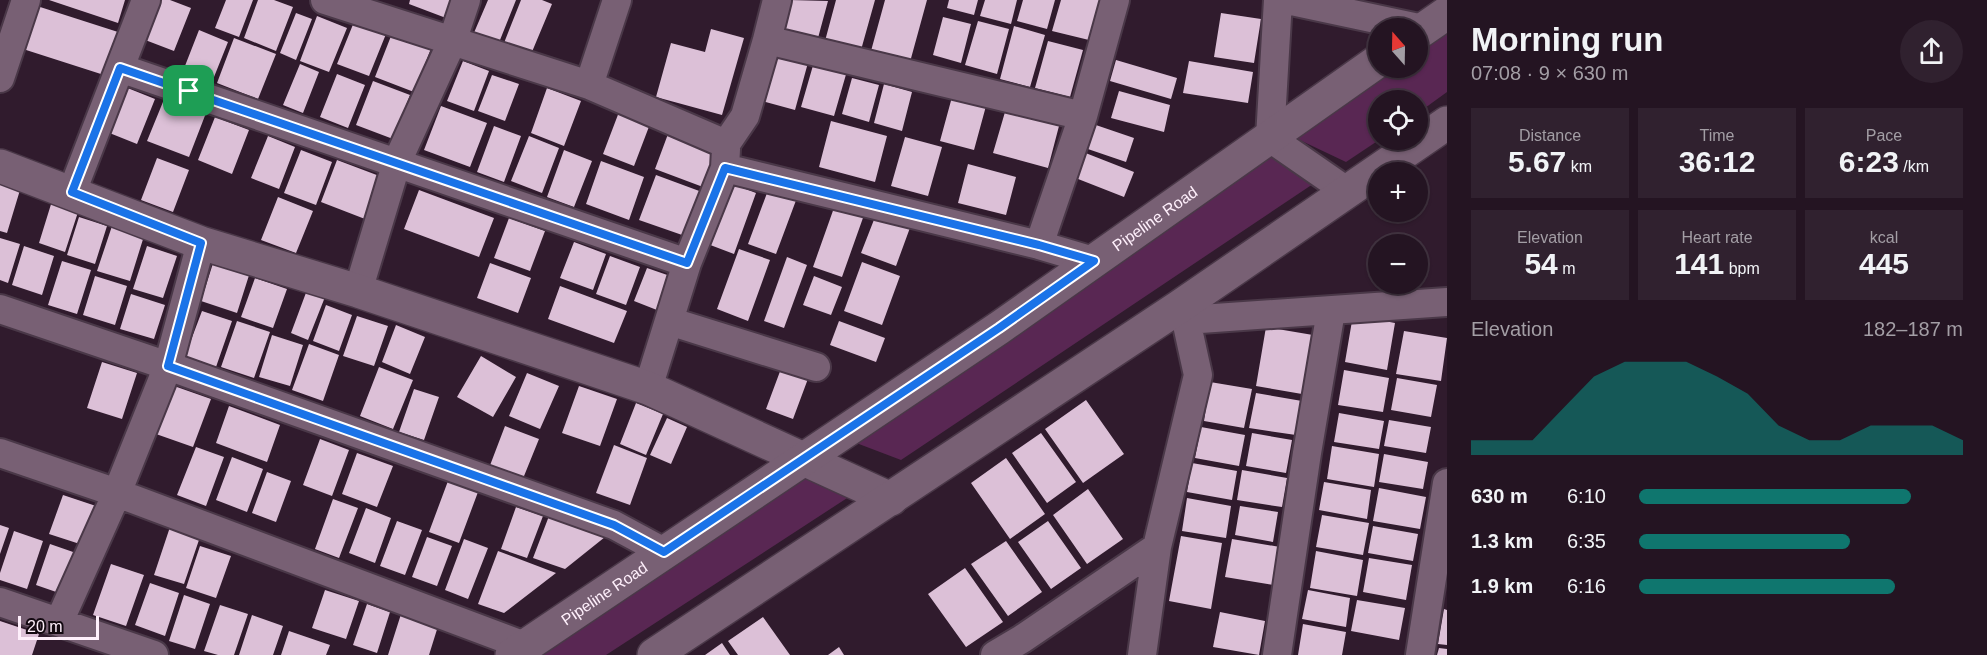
<!DOCTYPE html>
<html lang="en">
<head>
<meta charset="utf-8">
<style>
  body { margin:0; font-family:Helvetica,sans-serif; background:#30212f; color:#f1f3f6; height:100vh; display:flex; flex-direction:column; font-size:22px; white-space:nowrap }
  * { box-sizing:border-box; margin:0 }
  p { font-size:20px; color:#a39ea5 }
  .icon { flex:none; width:33px; height:33px; fill:none; stroke:currentColor; stroke-width:2; stroke-linecap:round; stroke-linejoin:round }
  .map { position:relative; flex:1; overflow:hidden }
  .drawer { display:flex; flex-direction:column; background:#241422; width:540px }
  .drawer>* { flex:none }
  .needle { width:39px; rotate:340deg }
  .controls { position:absolute; left:1368px; top:18px; display:grid; gap:12px }
  .controls a { display:grid; place-items:center; width:60px; height:60px; border-radius:50%; background:#241422; box-shadow:0 2px 4px #0004,0 0 0 2px #413340; font-size:30px }
  .scale { position:absolute; left:18px; bottom:15px; width:81px; box-sizing:border-box; padding-left:6px; border:3px solid #feeffb; border-top:0; font-size:16px; line-height:21px; white-space:nowrap; color:#feeffb; -webkit-text-stroke:4px #130911; paint-order:stroke }
  .pin { position:absolute; display:grid; place-items:center; width:51px; height:51px; color:#fff; margin:-26px; border-radius:12px; box-shadow:0 3px 9px #0006 }
  .round { display:grid; place-items:center; flex:none; width:63px; height:63px; border-radius:32px; background:#30212f }
  .headline { display:flex; align-items:center; justify-content:space-between; height:102px; padding:0 24px }
  h1 { font-size:33px; font-weight:700; line-height:45px }
  .stats { display:grid; grid-template-columns:repeat(3,1fr); gap:9px; height:102px; padding:6px 24px }
  .stats div { display:grid; align-content:center; border-radius:0px; background:#30212f; text-align:center }
  .stats b { font-size:30px; font-weight:700 }
  .stats small { font-size:16px; font-weight:400 }
  .stats p { font-size:16px }
  .chart { height:168px; padding:12px 24px }
  .chart p { display:flex; justify-content:space-between }
  .chart svg { width:100%; height:108px; margin-top:6px; fill:#0f766e; opacity:.7 }
  ul { padding:0 24px; list-style:none; font-size:20px }
  li { display:grid; grid-template-columns:96px 72px 1fr; align-items:center; height:45px }
  li i { height:15px; border-radius:8px; background:#0f766e }
  main { display:flex; flex:1; min-height:0 }
  .map>svg:first-child { display:block }
  .green { fill:#592753 }
  .building { fill:#dcc0d7 }
  .lines { fill:none; stroke-linecap:round; stroke-linejoin:round }
  .minor-casing { stroke:#4a3848; stroke-width:32 }
  .tertiary-casing { stroke:#4a3848; stroke-width:36 }
  .secondary-casing { stroke:#4a3848; stroke-width:36 }
  .minor { stroke:#786074; stroke-width:28 }
  .tertiary { stroke:#786074; stroke-width:33 }
  .secondary { stroke:#786074; stroke-width:33 }
  .route-casing { stroke:#fff; stroke-width:12 }
  .route { stroke:#1a73e8; stroke-width:8 }
  .labels { text-anchor:middle; dominant-baseline:central; stroke-width:6; stroke-linejoin:round; paint-order:stroke }
  .street-label { font-size:16px; fill:#feeffb; stroke:#130911 }
</style>
</head>
<body>
<main>
<div class="map">
<svg width="1447" height="655" viewBox="0 0 1447 655">
  <rect width="100%" height="100%" fill="#301b2d"/>
  <path class="green" d="M1447 30V92L1418 113V100H1378L1379 140 1346 162 1287 134 1389 68H1418V49Z
    M1269 148 1319 180 901 460 851 441Z
    M812 471 861 489 606 655H539Z"/>
  <path class="building" d="M49 0H125L118 23Z
    M155 0H170L191 8 174 51 140 38Z
    M226 0H253L239 37 215 28Z
    M258 0H274L293 7 276 51 244 38Z
    M410 0H453L446 18 409 4Z
    M488 0H516L498 45 473 35Z
    M521 0H542L552 4 529 59 502 48Z
    M789 0 828 1 818 38 781 28Z
    M836 0H875L861 50 825 41Z
    M885 0H927L910 62 871 51Z
    M949 0H978L974 15 947 8Z
    M985 0H1017L1011 24 980 16Z
    M1023 0H1055L1047 29 1017 21Z
    M1061 0H1100L1089 40 1052 31Z
    M37 6 118 32 104 75 23 49Z
    M296 13 312 19 296 60 280 53Z
    M1221 13 1261 19 1254 63 1214 57Z
    M317 16 347 28 329 72 300 61Z
    M943 17 971 24 961 63 933 55Z
    M978 21 1009 29 997 74 965 65Z
    M354 22 386 34 369 76 337 64Z
    M1014 26 1045 35 1030 87 1000 79Z
    M711 29 744 38 722 115 656 97 671 43 705 52Z
    M199 30 228 42 212 82 183 71Z
    M393 31 432 46 414 92 375 77Z
    M234 38 276 54 258 99 217 83Z
    M1048 41 1083 50 1070 97 1035 88Z
    M775 50 809 59 795 110 762 101Z
    M1116 60 1177 78 1171 99 1110 81Z
    M463 61 489 71 474 111 447 101Z
    M1189 61 1253 72 1248 103 1183 93Z
    M814 62 847 71 834 116 801 107Z
    M300 64 319 72 303 113 283 105Z
    M337 74 365 85 348 128 320 117Z
    M492 75 519 84 505 121 478 111Z
    M852 78 879 85 869 122 842 114Z
    M373 81 410 95 393 139 356 125Z
    M884 84 912 92 902 131 874 123Z
    M125 87 155 99 137 144 107 132Z
    M547 88 581 101 564 146 531 133Z
    M1119 91 1170 105 1164 132 1111 118Z
    M165 97 206 113 189 157 147 141Z
    M952 97 986 106 974 150 940 141Z
    M441 106 487 123 470 167 424 150Z
    M619 112 650 124 634 166 603 154Z
    M1005 112 1059 126 1048 168 993 153Z
    M215 117 249 130 232 174 198 160Z
    M831 121 887 136 875 182 819 167Z
    M1090 123 1134 138 1126 162 1082 147Z
    M494 126 521 136 504 182 477 172Z
    M668 134 716 152 703 187 655 169Z
    M268 136 295 147 279 189 251 178Z
    M529 136 559 148 542 193 511 181Z
    M905 137 942 147 928 196 891 186Z
    M301 150 332 162 316 205 284 193Z
    M564 150 592 161 574 207 547 197Z
    M1083 152 1134 172 1124 197 1073 177Z
    M157 158 189 170 173 212 141 200Z
    M337 160 382 177 365 219 321 202Z
    M601 161 644 177 629 220 586 204Z
    M968 164 1016 177 1006 215 958 203Z
    M656 175 702 192 685 236 639 220Z
    M727 182 756 193 734 254 705 243Z
    M0 184 20 190 7 233 0 231Z
    M770 185 798 195 776 254 748 244Z
    M419 190 494 218 479 257 404 229Z
    M278 197 313 211 296 253 261 240Z
    M52 201 79 209 65 252 39 243Z
    M835 205 864 215 842 277 813 267Z
    M877 212 911 225 896 266 861 253Z
    M79 217 107 226 95 264 67 255Z
    M509 218 545 231 530 271 494 258Z
    M112 226 144 236 130 281 97 271Z
    M0 238 20 244 8 283 0 280Z
    M574 242 606 254 593 290 560 278Z
    M24 246 54 256 42 295 12 285Z
    M147 246 177 256 163 298 133 289Z
    M739 249 770 260 748 321 717 309Z
    M610 256 640 267 626 305 596 294Z
    M215 257 251 269 237 313 201 301Z
    M787 257 807 265 784 328 764 321Z
    M62 261 91 270 77 314 48 305Z
    M862 262 900 276 882 325 844 311Z
    M490 263 531 278 518 313 477 298Z
    M647 268 676 278 662 312 634 301Z
    M95 276 127 286 115 325 83 315Z
    M814 276 842 287 831 315 803 305Z
    M255 278 287 289 273 328 241 317Z
    M560 286 627 311 614 343 548 319Z
    M307 290 325 297 308 340 291 333Z
    M131 294 165 305 154 339 120 329Z
    M326 305 352 315 339 351 313 341Z
    M202 311 232 321 216 367 185 356Z
    M1353 315 1395 323 1387 370 1345 362Z
    M357 316 388 326 374 366 343 356Z
    M237 321 270 332 254 378 221 367Z
    M839 321 885 338 876 362 830 345Z
    M396 325 425 337 410 374 382 362Z
    M1266 327 1313 335 1302 394 1256 386Z
    M1404 331 1447 338 1441 381 1396 374Z
    M272 335 303 345 290 386 259 377Z
    M309 344 339 355 323 401 292 390Z
    M481 356 516 377 493 417 457 397Z
    M102 362 137 373 122 419 87 408Z
    M782 366 809 376 793 419 766 409Z
    M379 367 413 380 393 429 360 416Z
    M1344 370 1389 378 1383 412 1338 405Z
    M527 373 559 386 540 429 509 416Z
    M1397 378 1437 385 1431 417 1391 410Z
    M1210 382 1252 389 1244 428 1204 421Z
    M174 386 211 399 193 447 156 434Z
    M579 386 617 399 600 446 562 433Z
    M414 389 439 397 424 440 399 432Z
    M1256 393 1302 401 1296 435 1249 428Z
    M1086 400 1124 454 1083 483 1045 429Z
    M636 403 663 414 646 455 620 444Z
    M229 406 280 425 267 462 216 443Z
    M1339 413 1384 421 1379 449 1334 442Z
    M667 418 687 427 671 464 650 455Z
    M1389 420 1431 427 1426 453 1384 446Z
    M505 426 539 439 522 481 489 468Z
    M1201 427 1245 435 1239 466 1195 458Z
    M1041 433 1076 482 1047 503 1012 453Z
    M1252 433 1292 440 1286 473 1246 466Z
    M320 439 349 450 332 496 303 485Z
    M614 445 647 458 630 505 596 493Z
    M1332 446 1379 454 1374 487 1327 479Z
    M196 447 224 457 206 506 177 495Z
    M357 453 393 466 377 507 342 494Z
    M1384 454 1428 462 1423 489 1379 482Z
    M232 457 263 469 247 512 216 500Z
    M1006 458 1045 514 1010 539 971 483Z
    M1192 463 1237 471 1232 500 1187 492Z
    M1242 470 1287 478 1282 507 1237 500Z
    M267 472 291 481 276 522 252 513Z
    M448 481 478 492 459 543 429 532Z
    M1324 482 1371 490 1367 519 1319 510Z
    M1379 488 1426 497 1420 529 1373 521Z
    M1088 489 1123 539 1087 564 1053 515Z
    M63 495 99 507 86 546 49 534Z
    M1187 498 1231 506 1226 538 1182 531Z
    M333 499 358 508 339 558 315 549Z
    M1240 506 1278 512 1273 542 1235 535Z
    M516 507 543 516 527 558 501 549Z
    M366 508 391 518 375 563 349 553Z
    M1322 515 1369 523 1363 555 1316 547Z
    M549 516 605 537 565 569 533 558Z
    M397 521 422 530 405 575 380 566Z
    M1048 521 1081 568 1051 589 1018 542Z
    M0 525 9 528 0 554Z
    M1373 526 1418 534 1413 561 1368 553Z
    M170 527 200 537 184 584 154 575Z
    M14 531 43 541 27 589 0 580V573Z
    M1181 536 1222 543 1211 609 1169 601Z
    M427 537 452 546 437 586 412 577Z
    M464 539 488 548 468 599 445 590Z
    M1232 539 1280 547 1273 585 1225 577Z
    M1006 541 1042 592 1008 616 971 564Z
    M50 544 76 553 62 594 36 585Z
    M200 546 231 556 216 598 186 588Z
    M498 551 556 573 504 613 478 604Z
    M1316 551 1363 560 1357 596 1310 588Z
    M1369 558 1412 565 1406 600 1363 592Z
    M111 564 144 575 126 626 93 615Z
    M965 568 1003 622 966 647 928 594Z
    M150 583 179 593 165 636 135 625Z
    M325 590 359 601 346 639 312 628Z
    M1308 590 1350 598 1346 627 1302 619Z
    M184 595 210 604 195 649 169 641Z
    M1357 600 1405 608 1399 640 1351 631Z
    M367 604 390 612 377 653 353 645Z
    M220 605 248 614 234 655H218L204 651Z
    M1444 609 1447 610V645L1438 644Z
    M402 611 439 623 429 655H388Z
    M1220 612 1265 621 1259 655 1213 647Z
    M252 615 283 626 273 655H239Z
    M763 617 790 655H738L728 641Z
    M0 621 39 634 32 655H0Z
    M1303 624 1346 632 1342 655H1298Z
    M289 631 330 645 326 655H281Z
    M722 643 730 655H705Z
    M839 647 844 655H828Z
    M1439 648 1447 649V655H1437Z"/>
  <g class="lines">
    <g class="minor-casing">
      <path id="minor" d="M325 0 589 85 726 144 745 116 767 40 777 0
        M1278 0 1270 138 1348 192
        M1287 0 1423 29
        M767 40 1083 116
        M120 68 687 263
        M0 78 26 0
        M589 85 617 0
        M725 168 1039 245 1093 261
        M72 192 146 0
        M1039 245 1083 116 1115 0
        M358 291 397 162 452 42 466 0
        M0 309 168 366 614 525 664 552
        M1186 320 1447 302
        M669 321 816 367
        M648 388 687 263 725 168 726 149
        M0 453 117 493 525 646
        M0 602 154 655
        M59 622 117 493 168 366 201 243
        M995 655 1022 639 1157 547
        M1142 655 1157 547 1198 375 1186 320 1179 307
        M1277 655 1307 453 1331 311
        M1420 655 1447 483"/>
    </g>
    <g class="tertiary-casing">
      <path id="tertiary" d="M0 166 201 243 358 291 648 388 891 499"/>
    </g>
    <g class="secondary-casing">
      <g id="secondary">
        <path d="M1418 33 1447 13"/>
        <path id="s1" d="M512 655 999 328 1378 61"/>
        <path d="M654 655 1179 307 1447 123"/>
      </g>
    </g>
    <use href="#minor" class="minor"/>
    <use href="#tertiary" class="tertiary"/>
    <use href="#secondary" class="secondary"/>
  </g>
  <g class="lines">
    <g class="route-casing">
      <path id="route" d="M120 68 687 263 725 168 1039 245 1094 261 999 328 664 552 614 525 168 366 201 243 72 192Z"/>
    </g>
    <use href="#route" class="route"/>
  </g>
  <g class="labels">
    <g class="street-label">
      <text stroke="none"><textPath href="#s1" startOffset="777">Pipeline Road</textPath></text>
      <text stroke="none"><textPath href="#s1" startOffset="111">Pipeline Road</textPath></text>
    </g>
  </g>
</svg>
<div class="controls">
<a><svg class="needle" viewBox="-14 -14 28 28"><path d="M0-13l5 13h-10z" fill="#e53935"/><path d="M0 13l5-13h-10z" fill="#a39ea5"/></svg></a>
<a><svg class="icon" aria-label="locate" viewBox="0 0 24 24"><circle cx="12" cy="12" r="6"/><path d="M12 2v4M12 18v4M2 12h4M18 12h4"/></svg></a>
<a>+</a>
<a>−</a>
</div>
<div class="scale">20 m</div>
<div class="pin" style="left:189px;top:91px;background:#1e9e55"><svg class="icon" aria-label="arrive" viewBox="0 0 24 24"><path d="M6 21V4h12l-3 4 3 4H6"/></svg></div>
</div>
<section class="drawer">
<div class="headline"><div><h1>Morning run</h1><p>07:08 · 9 × 630 m</p></div><a class="round"><svg class="icon" aria-label="share" viewBox="0 0 24 24"><path d="M12 15V3M7 8l5-5 5 5M5 13v7h14v-7"/></svg></a></div>
<div class="stats">
<div><p>Distance</p><b>5.67<small> km</small></b></div>
<div><p>Time</p><b>36:12</b></div>
<div><p>Pace</p><b>6:23<small> /km</small></b></div>
</div>
<div class="stats">
<div><p>Elevation</p><b>54<small> m</small></b></div>
<div><p>Heart rate</p><b>141<small> bpm</small></b></div>
<div><p>kcal</p><b>445</b></div>
</div>
<div class="chart"><p><span>Elevation</span>182–187 m</p>
<svg viewBox="0 0 160 44" preserveAspectRatio="none"><path d="M0 44V38L10 38L20 38L30 25L40 12L50 6L60 6L70 6L80 12L90 19L100 32L110 38L120 38L130 32L140 32L150 32L160 38V44z"/></svg>
</div>
<ul>
<li><b>630 m</b>6:10<i style="width:84%"></i></li>
<li><b>1.3 km</b>6:35<i style="width:65%"></i></li>
<li><b>1.9 km</b>6:16<i style="width:79%"></i></li>
</ul>
</section>
</main>
</body>
</html>
